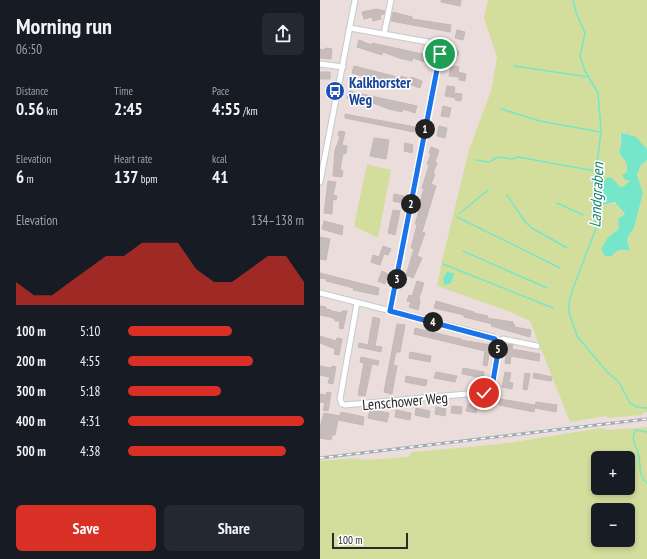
<!DOCTYPE html>
<html lang="en">
<head>
<meta charset="utf-8">
<style>
  body { margin:0; font-family:"PT Sans Narrow",sans-serif; background:#242831; color:#f1f3f6; height:100vh; display:flex; flex-direction:column; font-size:15px; white-space:nowrap }
  * { box-sizing:border-box; margin:0 }
  p { font-size:13px; color:#9ea1a6 }
  .icon { flex:none; width:22px; height:22px; fill:none; stroke:currentColor; stroke-width:2; stroke-linecap:round; stroke-linejoin:round }
  .map { position:relative; flex:1; overflow:hidden }
  .drawer { display:flex; flex-direction:column; background:#171b24; width:320px }
  .drawer>* { flex:none }
  .controls { position:absolute; left:271px; top:451px; display:grid; gap:8px }
  .controls a { display:grid; place-items:center; width:44px; height:44px; border-radius:6px; background:#171b24; box-shadow:0 2px 6px #0003; font-size:20px }
  .scale { position:absolute; left:12px; bottom:10px; width:76px; box-sizing:border-box; padding-left:4px; border:2px solid #2a2a2a; border-top:0; font-size:11px; line-height:14px; white-space:nowrap; color:#2a2a2a; -webkit-text-stroke:3px #fff; paint-order:stroke }
  .pin { position:absolute; display:grid; place-items:center; width:34px; height:34px; color:#fff; margin:-17px; border:2px solid #fff; border-radius:50%; box-shadow:0 1px 4px #0007 }
  .km { position:absolute; width:20px; height:20px; margin:-10px; border-radius:50%; background:#222; color:#fff; font-size:11px; line-height:20px; text-align:center }
  .round { display:grid; place-items:center; flex:none; width:42px; height:42px; border-radius:6px; background:#242831 }
  .headline { display:flex; align-items:center; justify-content:space-between; height:68px; padding:0 16px }
  h1 { font-size:22px; font-weight:800; line-height:30px }
  .metrics { display:grid; grid-template-columns:repeat(3,1fr); gap:6px; height:68px; padding:4px 16px }
  .metrics div { display:grid; align-content:center }
  .metrics b { font-size:17px; font-weight:800 }
  .metrics small { font-size:11px; font-weight:400 }
  .metrics p { font-size:11px }
  .chart { height:112px; padding:8px 16px }
  .chart p { display:flex; justify-content:space-between }
  .chart svg { width:100%; height:72px; margin-top:4px; fill:#d93025; opacity:.7 }
  .button { display:flex; gap:8px; margin-top:auto; padding:8px 16px }
  .button a { flex:1; height:46px; border-radius:6px; background:#d93025; color:#fff; font-size:16px; font-weight:800; line-height:46px; text-align:center }
  .button a+a { background:#242831; color:#f1f3f6 }
  ul { padding:0 16px; list-style:none; font-size:13px }
  li { display:grid; grid-template-columns:64px 48px 1fr; align-items:center; height:30px }
  li i { height:10px; border-radius:5px; background:#d93025 }
  main { display:flex; flex:1; min-height:0 }
  .map>svg:first-child { display:block }
  .green { fill:#d4de9c; fill-rule:evenodd }
  .water { fill:#76e6ca }
  .lines { fill:none; stroke-linecap:round; stroke-linejoin:round }
  .stream { stroke:#76e6ca; stroke-width:1.5 }
  .building { fill:#c6bcbb; stroke:#c6b8b6 }
  .street-casing { stroke:#c1cbcf; stroke-width:7 }
  .street { stroke:#fff; stroke-width:5 }
  .rail-casing { stroke:#a0acb3; stroke-width:3 }
  .rail { stroke:#fff; stroke-width:1.5; stroke-dasharray:4.5; stroke-linecap:butt }
  .route-casing { stroke:#fff; stroke-width:8 }
  .route { stroke:#1a73e8; stroke-width:5 }
  .labels { text-anchor:middle; dominant-baseline:central; stroke-width:3; stroke-linejoin:round; paint-order:stroke }
  .transit-label { font-size:15px; font-weight:bold; fill:#164399; stroke:#fff; text-anchor:start }
  .street-label { font-size:15px; fill:#2a2a2a; stroke:#fff }
  .water-label { font-size:16px; font-style:italic; fill:#168471; stroke:#fff }
</style>
</head>
<body>
<main>
<section class="drawer">
<div class="headline"><div><h1>Morning run</h1><p>06:50</p></div><a class="round"><svg class="icon" aria-label="share" viewBox="0 0 24 24"><path d="M12 15V3M7 8l5-5 5 5M5 13v7h14v-7"/></svg></a></div>
<div class="metrics">
<div><p>Distance</p><b>0.56<small> km</small></b></div>
<div><p>Time</p><b>2:45</b></div>
<div><p>Pace</p><b>4:55<small> /km</small></b></div>
</div>
<div class="metrics">
<div><p>Elevation</p><b>6<small> m</small></b></div>
<div><p>Heart rate</p><b>137<small> bpm</small></b></div>
<div><p>kcal</p><b>41</b></div>
</div>
<div class="chart"><p><span>Elevation</span>134–138 m</p>
<svg viewBox="0 0 160 44" preserveAspectRatio="none"><path d="M0 44V30L10 38L20 38L30 30L40 22L50 14L60 14L70 6L80 6L90 6L100 22L110 30L120 30L130 22L140 14L150 14L160 30V44z"/></svg>
</div>
<ul>
<li><b>100 m</b>5:10<i style="width:59%"></i></li>
<li><b>200 m</b>4:55<i style="width:71%"></i></li>
<li><b>300 m</b>5:18<i style="width:53%"></i></li>
<li><b>400 m</b>4:31<i style="width:100%"></i></li>
<li><b>500 m</b>4:38<i style="width:90%"></i></li>
</ul>
<div class="button"><a>Save</a><a>Share</a></div>
</section>
<div class="map">
<svg width="327" height="559" viewBox="0 0 327 559">
  <rect width="100%" height="100%" fill="#ebdddc"/>
  <path class="green" d="M168 0H327V149L312 135 309 136 308 133 300 134 301 147 299 150 300 155 306 162 307 172 303 175V176L310 181 304 186 300 187 289 177 284 180 279 190 283 192 285 199 283 203 284 205 296 203 305 215 300 218 299 229 290 235 281 251 285 256H292L295 252 304 249 309 251 310 249 307 240 310 233 314 228 323 193 317 175 321 165 327 160V412L323 413 322 415 289 418 286 416 250 422 210 321 185 310 117 286 122 261 149 150 171 91 177 57 164 18Z
    M47 164 71 170 58 238 34 226Z
    M327 427V559H0V461L35 458 45 460 88 457 92 452 181 444 281 428 288 430ZM278 458H308V488H278ZM278 510H308V540H278Z"/>
  <path class="water" d="M308 130V135L315 136 327 149V160L321 165 317 175 323 193 314 228 310 233 307 240 310 251C303 249 297 249 292 256H285L281 250C288 237 286 238 299 229L298 219 305 214 295 202 283 205C283 198 288 196 278 189L285 179 289 177 293 179 300 187 304 186 310 181 304 179 302 175 307 172C308 158 301 160 299 151L301 147V133L307 134Z
    M127 272 134 273 131 283 126 285 124 284 123 278Z"/>
  <g class="lines">
    <path class="stream" d="M253 0 257 15 265 33 260 56 265 71 278 93 281 130 274 189 273 208 276 228 252 291 249 302V312L257 336 287 372 299 382 310 403 317 407 327 408
      M194 66 269 77
      M181 109 220 121 280 132
      M156 160 169 162 178 157 192 159 198 157 275 171
      M187 195 205 222 212 228 247 248
      M237 203 263 215
      M140 213 168 190
      M137 217 240 268
      M143 251 227 288
      M123 264 233 308
      M327 432 316 430C309 438 318 448 319 457 321 467 318 476 327 483"/>
  </g>
  <path class="building" d="M121 0H141L140 6 121 2Z
    M57 9 65 11 64 14 60 15 61 19 53 21 52 17 44 19 42 12Z
    M73 12 92 17V19L131 25 130 32 71 21Z
    M137 30 145 32 143 40 135 38Z
    M39 40 51 45 52 43 107 55 105 62 93 58 92 61 79 58 63 52 62 55 37 47Z
    M5 48 12 49 11 59 0 58V49L5 50Z
    M129.5 53a4.5 4.5 0 1 1 9 0a4.5 4.5 0 1 1-9 0Z
    M34 66 81 78V76L90 79 91 77 102 81 100 88 89 84 88 86 79 83 78 85 63 79 62 82 32 73Z
    M131 66 139 67 138 72 146 74 145 81 139 80V77L129 76Z
    M0 72H10V79H0Z
    M127 86 135 87 134 93 142 94 141 101 135 100 136 98 125 96Z
    M30 91 42 95V94L97 106 95 113 83 109 82 112 69 109 53 103V105L27 98Z
    M123 106 131 108 129 117 121 116Z
    M25 114 95 127 94 132 25 118Z
    M119 126 127 128 125 138 117 136Z
    M19 131 25 132 22 145 27 146 26 154 23 153 20 170 23 171 22 177 13 176 15 150 20 137 18 136Z
    M54 138 69 140 66 159 50 156Z
    M85 143 93 145 92 153 84 151Z
    M111 147 119 150 115 162 117 163 113 173 115 174 111 184 116 186 102 232 105 233 97 256 102 258 93 278 86 275 94 249 91 248 97 225 95 224 102 201H100L104 189 102 188 109 165 107 164 111 154 109 153Z
    M8 181 16 182 13 195 17 196 16 200 13 199 12 214 4 213Z
    M74 194 84 196 82 203 73 201Z
    M73 210 80 211 75 235 68 233Z
    M4 221 23 226 22 235 2 229Z
    M0 237 10 239 6 260 0 259Z
    M63 246 71 249 68 255 64 254 60 265 51 262 53 255 59 257Z
    M62 271 68 274 65 284 58 281Z
    M0 273 59 288 58 295 33 290 34 288 6 281 7 279 0 278Z
    M97 281 104 283 99 298 100 302 98 310 89 307 91 302 87 301 89 295 92 296Z
    M116 301 154 312V313L168 316 167 318 193 322 195 327 211 330 210 337 171 326 172 324 144 317V315L114 308Z
    M0 306 6 307V309L11 310V311L22 313V311H27L23 329 19 328 20 321H15V319L10 317 0 315Z
    M53 317 60 319 55 346 62 347 61 352 38 347 39 343 48 345Z
    M77 324 85 325 80 352H76L73 365 77 366 72 394 64 392Z
    M95 328 141 339V340L171 345 167 366 163 365 165 351 94 334Z
    M0 336 16 341 17 338 22 339 19 355 14 354 15 349 0 343Z
    M188 344 193 345 192 349 220 354 219 361 191 356 190 364 185 363Z
    M90 352 111 356 110 362 89 358Z
    M41 357 59 361 58 365 52 364 45 396 38 395 44 363 40 362Z
    M0 366 11 368 12 366 16 367 13 384 8 383 10 377 0 375Z
    M143 368 164 372 163 378 142 374Z
    M116 372 137 376 135 382 114 378Z
    M185 372 191 373 189 382 193 383 192 389 182 387Z
    M205 373 210 374 207 390 203 389Z
    M214 373 232 377 231 381 213 378Z
    M86 376 107 380 106 386 85 382Z
    M7 392 11 393 8 411 3 410 5 403 0 402V394L6 395Z
    M180 399 215 405 214 412 179 405Z
    M216 402 237 405 236 412 215 408Z
    M148 404 158 406 156 413 146 411Z
    M132 406 142 407 141 414 131 413Z
    M116 407 126 409 125 416 115 414Z
    M96 408 110 411 109 418 95 415Z
    M50 410 69 413 67 422 48 418Z
    M76 410 91 413 90 420 75 417Z
    M21 412 44 417 43 425 18 420 15 435H12L11 440 0 438V427L4 413 20 416Z"/>
  <g class="lines">
    <g class="street-casing">
      <path id="street" d="M30 28 114 43 120 51 70 311
        M64 34 71 0
        M0 64 23 67
        M0 182 35 0
        M0 293 173 337 177 341
        M37 303 20 399 22 404 25 405 169 392 171 387 179 346 177 341
        M177 341 183 339 217 346"/>
    </g>
    <use href="#street" class="street"/>
    <g class="rail-casing">
      <path id="rail" d="M0 458 327 419"/>
    </g>
    <use href="#rail" class="rail"/>
  </g>
  <g class="lines">
    <g class="route-casing">
      <path id="route" d="M120 54 70 311 175 339 179 346 172 387 169 392 164 393"/>
    </g>
    <use href="#route" class="route"/>
  </g>
  <defs>
    <g id="bus-disc" transform="scale(1)"><circle r="9.5" fill="#1a4fb4" stroke="#fff"/><path d="M-5-6H5V4H4V6H2V4H-2V6H-4V4H-5ZM-3.5-4V0h7V-4ZM-3.5 1.2v1.5H-2V1.2ZM2 1.2v1.5H3.5V1.2Z" fill="#fff"/></g>
  </defs>
  <g fill-rule="evenodd">
    <use href="#bus-disc" x="15" y="91"/>
  </g>
  <g class="labels">
    <g class="transit-label">
      <text x="29" y="82">Kalkhorster<tspan x="29" dy="17">Weg</tspan></text>
    </g>
    <g class="street-label">
      <text transform="translate(85 401) rotate(-5)">Lenschower Weg</text>
    </g>
    <g class="water-label">
      <text transform="translate(276 195) rotate(-87)">Landgraben</text>
    </g>
  </g>
</svg>
<div class="controls">
<a>+</a>
<a>−</a>
</div>
<div class="scale">100 m</div>
<div class="pin" style="left:120px;top:54px;background:#1e9e55"><svg class="icon" aria-label="arrive" viewBox="0 0 24 24"><path d="M6 21V4h12l-3 4 3 4H6"/></svg></div>
<div class="pin" style="left:164px;top:393px;background:#d93025"><svg class="icon" aria-label="check" viewBox="0 0 24 24"><path d="M5 12l5 5 9-10"/></svg></div>
<b class="km" style="left:105px;top:129px">1</b>
<b class="km" style="left:91px;top:204px">2</b>
<b class="km" style="left:77px;top:279px">3</b>
<b class="km" style="left:113px;top:322px">4</b>
<b class="km" style="left:178px;top:349px">5</b>
</div>
</main>
</body>
</html>
